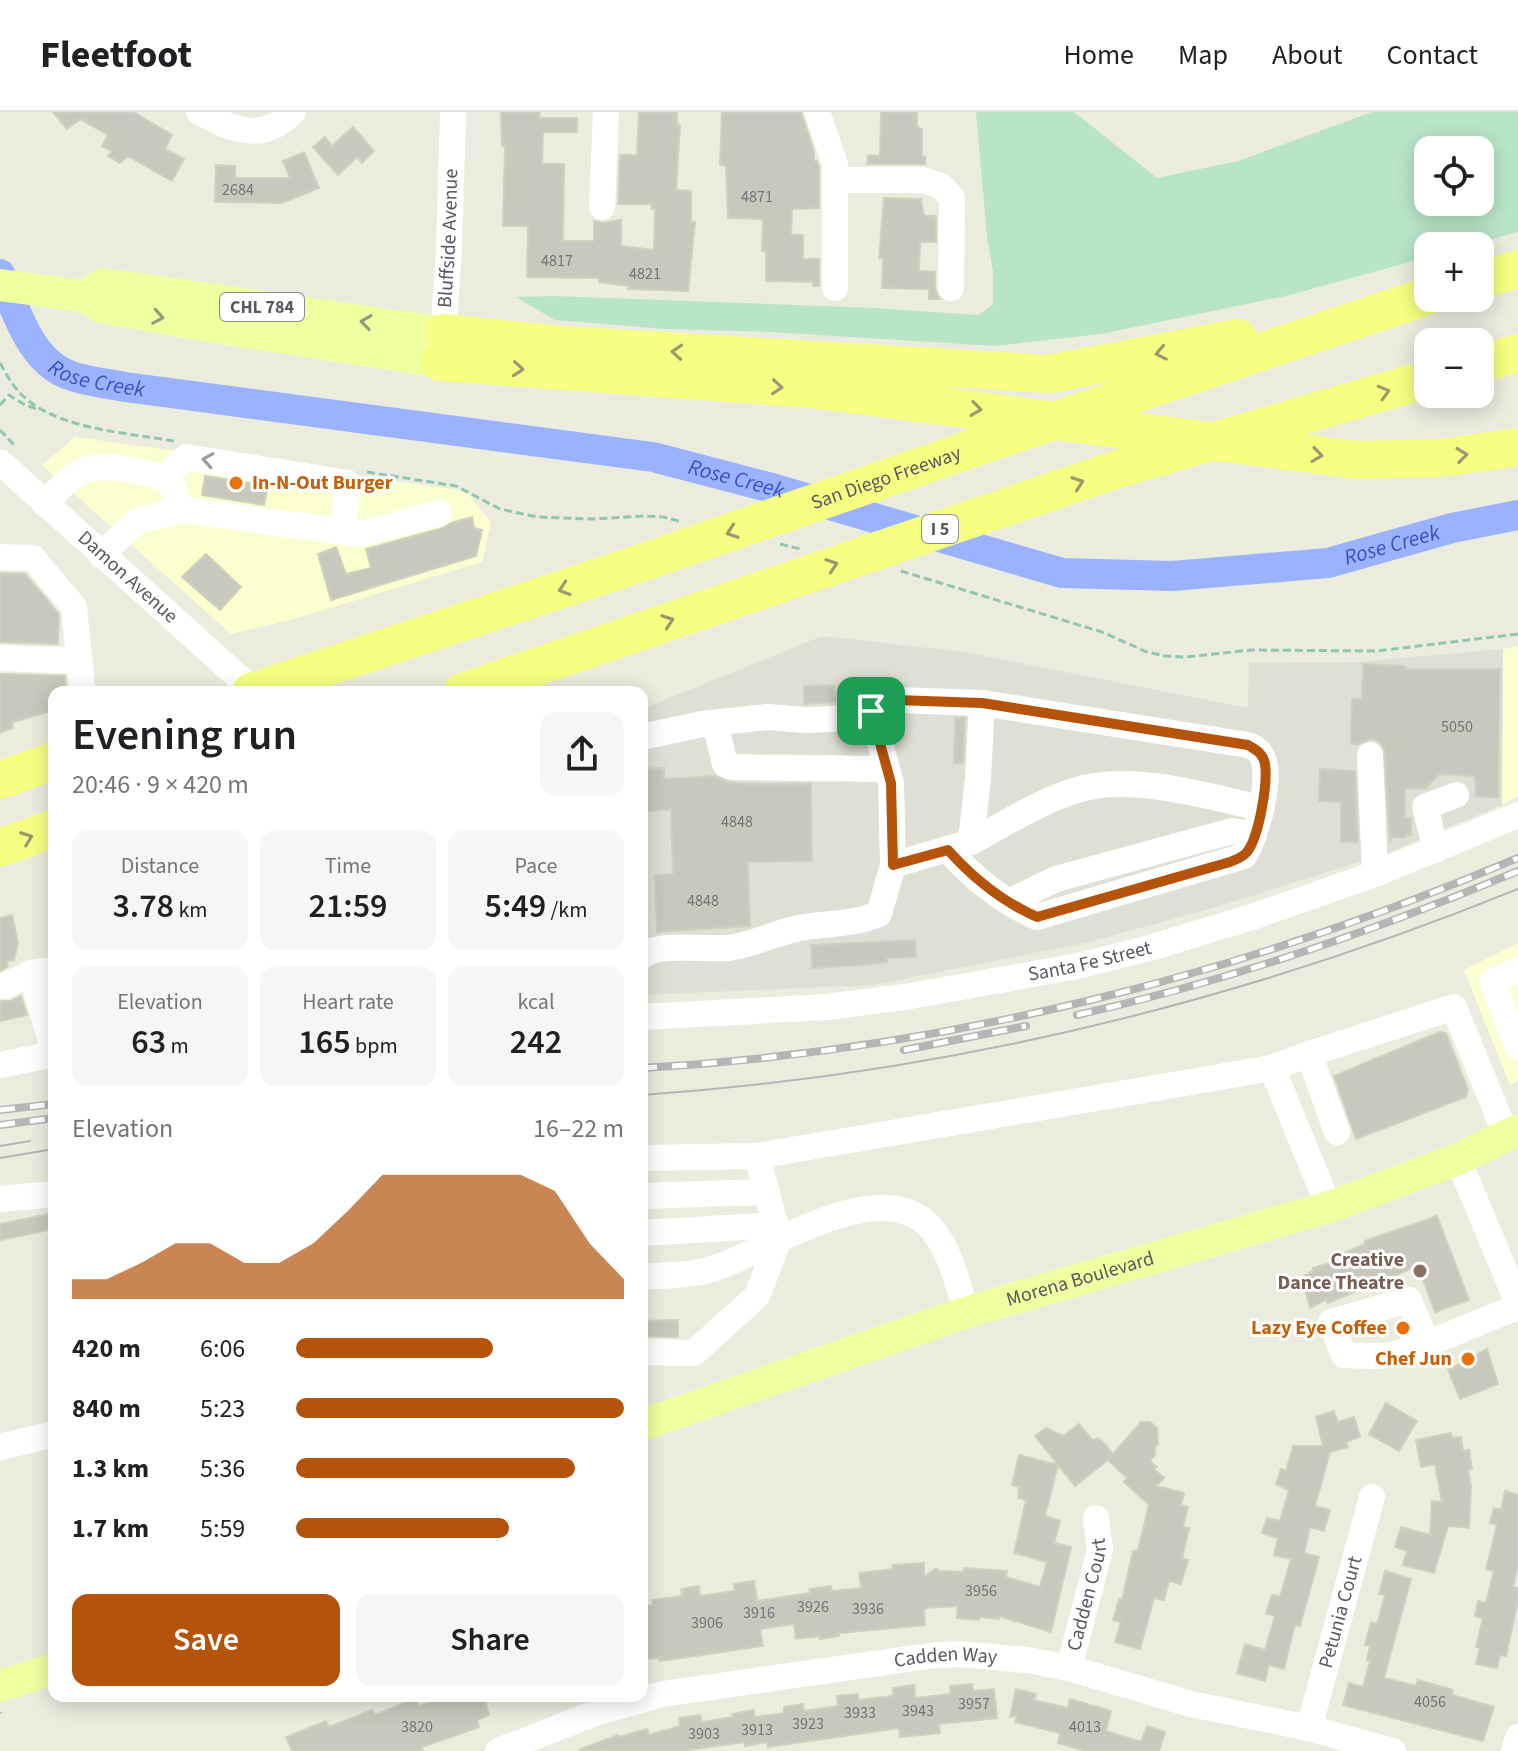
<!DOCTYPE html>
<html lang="en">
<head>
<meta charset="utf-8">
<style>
  body { margin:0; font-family:"Source Sans 3",sans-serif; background:#f6f6f6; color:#202124; height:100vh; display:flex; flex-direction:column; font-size:30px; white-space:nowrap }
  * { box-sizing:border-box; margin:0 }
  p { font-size:26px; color:#757577 }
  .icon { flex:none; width:44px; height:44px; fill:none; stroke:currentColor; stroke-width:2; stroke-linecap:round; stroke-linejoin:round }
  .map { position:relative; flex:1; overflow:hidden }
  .side { position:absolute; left:48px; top:574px; width:600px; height:1016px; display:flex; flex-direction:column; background:#fff; border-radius:16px; box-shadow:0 4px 20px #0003 }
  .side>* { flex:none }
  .controls { position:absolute; left:1414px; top:24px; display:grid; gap:16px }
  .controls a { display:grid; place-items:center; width:80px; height:80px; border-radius:16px; background:#fff; box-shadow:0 4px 20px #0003; font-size:40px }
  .pin { position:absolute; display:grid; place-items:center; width:68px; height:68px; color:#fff; margin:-34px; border-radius:16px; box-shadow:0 4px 12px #0006 }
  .round { display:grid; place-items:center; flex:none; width:84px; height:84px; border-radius:16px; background:#f6f6f6 }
  .head { display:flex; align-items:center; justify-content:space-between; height:136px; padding:0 24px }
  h1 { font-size:44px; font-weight:600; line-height:60px }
  .stats { display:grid; grid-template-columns:repeat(3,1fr); gap:12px; height:136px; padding:8px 24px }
  .stats div { display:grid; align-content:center; border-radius:16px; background:#f6f6f6; text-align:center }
  .stats b { font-size:34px; font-weight:600 }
  .stats small { font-size:22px; font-weight:400 }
  .stats p { font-size:22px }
  .chart { height:224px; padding:16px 24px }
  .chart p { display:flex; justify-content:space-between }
  .chart svg { width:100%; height:144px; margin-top:8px; fill:#b45309; opacity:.7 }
  .cta { display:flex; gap:16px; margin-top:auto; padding:16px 24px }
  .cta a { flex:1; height:92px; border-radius:16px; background:#b45309; color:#fff; font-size:32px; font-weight:600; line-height:92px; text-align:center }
  .cta a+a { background:#f6f6f6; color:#202124 }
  ul { padding:0 24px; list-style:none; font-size:26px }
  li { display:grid; grid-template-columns:128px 96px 1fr; align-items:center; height:60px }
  li i { height:20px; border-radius:10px; background:#b45309 }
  header { display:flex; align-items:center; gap:48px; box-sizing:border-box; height:112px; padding:0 40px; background:#fff; border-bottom:2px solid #e0e0e0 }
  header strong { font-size:38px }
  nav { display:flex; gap:44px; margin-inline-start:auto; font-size:28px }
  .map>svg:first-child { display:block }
  .commercial { fill:#fbffd0 }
  .industrial { fill:#dfdfd6 }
  .green { fill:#b9e5c7; fill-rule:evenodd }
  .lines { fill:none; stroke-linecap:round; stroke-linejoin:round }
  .river { stroke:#9bb3ff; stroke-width:30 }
  .building { fill:#c9c8be; stroke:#d0d1bd; stroke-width:2 }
  .path { stroke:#92c6b2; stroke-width:3; stroke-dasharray:8 4; stroke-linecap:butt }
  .minor { stroke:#fff; stroke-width:26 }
  .major { stroke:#f0ffa0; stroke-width:32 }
  .highway { stroke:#f6ff82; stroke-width:38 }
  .tram { stroke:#b5b5b6; stroke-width:2 }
  .rail-casing { stroke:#b5b5b6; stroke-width:8 }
  .rail { stroke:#fff; stroke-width:5; stroke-dasharray:15; stroke-linecap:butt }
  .oneway { stroke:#959b7a }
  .oneway2 { stroke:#979b6e }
  .oneway3 { stroke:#9b9ba0 }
  .route-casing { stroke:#fff; stroke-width:16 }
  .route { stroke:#b45309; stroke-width:10 }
  .food-dot { fill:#e8710a; stroke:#fff; stroke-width:3 }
  .education-dot { fill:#8d6e63; stroke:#fff; stroke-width:3 }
  .labels { text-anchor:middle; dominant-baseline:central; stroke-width:6; stroke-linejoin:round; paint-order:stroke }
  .number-label { font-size:16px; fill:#747578 }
  .shield { fill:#fff; stroke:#8a8b90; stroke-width:2 }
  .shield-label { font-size:18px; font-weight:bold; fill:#585961 }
  .street-label { font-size:20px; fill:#585961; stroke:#fff }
  .food-label { font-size:20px; font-weight:bold; fill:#c56008; stroke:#fff; text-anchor:end }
  .education-label { font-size:20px; font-weight:bold; fill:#785e54; stroke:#fff; text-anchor:end }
  .water-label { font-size:22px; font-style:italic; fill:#3a51c6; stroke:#fff }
</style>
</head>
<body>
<header>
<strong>Fleetfoot</strong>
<nav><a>Home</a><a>Map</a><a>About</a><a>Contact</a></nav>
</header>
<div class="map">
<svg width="1518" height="1639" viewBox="0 0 1518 1639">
  <rect width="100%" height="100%" fill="#ebecde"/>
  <path class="commercial" d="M75 325 466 379 491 411 482 450 294 507 231 522 42 353Z
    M1518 534V684L1502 693 1503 537Z
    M1518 831V969L1510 973 1464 858Z"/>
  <path class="industrial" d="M822 524 964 540 1248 596 1249 551 1356 550 1503 537 1502 693 1385 742 1213 796 1089 830 873 873 642 883V597Z"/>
  <path class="green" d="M976 0H1074L1157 66 1238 49 1372 0H1518V120L1467 134H1428V145L1290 183 1101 222 995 234 770 220 664 217 555 208 516 185 554 184 876 196 978 203 993 193V160L987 124ZM1428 38H1480V90H1428Z"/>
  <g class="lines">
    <path class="river" id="s1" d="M0 162C16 197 29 248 69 263 86 270 107 271 125 275L653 345 768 375 1062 461 1172 464 1328 451 1452 416 1518 403"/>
  </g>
  <path class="building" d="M53 0H133L172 23 165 37 184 47 172 69 128 44 120 51 108 44 112 39 102 34 108 23 80 7 67 17Z
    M501 0H540L539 6H577V20H543L542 52H564L563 129H594V109L602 111 621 108V134L654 138 655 97H652V92H618L620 43H637L639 0H677V13H680L676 78 691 79V110H695L688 179 628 177 629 174 599 170V166L527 165 528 114H503L505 34H502Z
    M722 0H801L814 39V49H817L819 55V96L792 97 791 123H803V147H819V174H813V170L766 169V139H762L763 107 728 106 726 54 720 53Z
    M881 0H917V15L922 17V45H925V52H867L868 43 880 44Z
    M353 15 374 39 362 51 357 45 338 63 313 35 325 25 332 34Z
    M304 40 319 76 282 91 215 90 216 53 235 54V66H290L283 49Z
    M884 86 921 87 924 104H936V130H920L919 159 935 160V177L940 187H929V177L882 176 883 146H879Z
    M205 364 268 374 264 393 202 383Z
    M472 405 474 416 482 418 476 444 331 488 318 442 336 435 346 462 371 456 366 437 443 416 451 411Z
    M206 442 241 475 220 498 182 465Z
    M0 461 25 462 59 502 58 532 0 530Z
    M1363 552 1405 554V557H1500L1498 686 1476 684 1475 664 1439 662 1426 676 1405 677V706H1411V723H1406L1405 726 1392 725 1390 731 1384 635 1378 629 1370 627 1359 632H1351L1352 587H1362Z
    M0 562 65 564V580H54V598L13 610 12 616 0 621Z
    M834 573 835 590 804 592V574Z
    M955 606H965L963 651H954Z
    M664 656V667L715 664 727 670 743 672H811L812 749 748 750 750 814 657 820 655 763 673 762 671 697 642 700V657Z
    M1320 657 1355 659 1358 730H1341V690L1319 689Z
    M12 803 18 831 14 848 7 849 8 854 0 859V806Z
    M915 828 916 845 887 846V850L863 853 812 856 811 833Z
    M21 884 27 903 0 909V889H11Z
    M1439 920 1446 921 1468 978 1466 985 1356 1027 1334 964Z
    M54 1101V1117L0 1128V1112Z
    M1437 1104 1469 1188 1435 1200 1418 1154 1328 1191 1327 1187 1310 1196 1302 1165 1313 1159V1156L1339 1148 1338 1144 1365 1132V1129Z
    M678 1208V1225L642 1224V1209Z
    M1487 1237 1498 1272 1460 1287 1448 1258Z
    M1386 1291 1417 1309 1399 1339 1369 1322Z
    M1334 1299 1338 1310 1354 1305 1360 1325 1346 1330 1348 1335 1330 1340 1315 1394 1330 1398 1324 1419 1310 1415 1304 1441 1319 1445 1300 1514 1295 1512 1284 1557 1269 1553 1265 1569 1237 1561 1245 1532 1265 1538 1275 1504 1266 1502 1272 1483 1280 1485 1291 1447 1274 1443 1278 1426 1262 1421 1267 1406 1280 1409 1289 1378 1276 1372 1281 1357 1286 1359 1293 1334H1323L1316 1305Z
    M1141 1310H1150L1157 1316 1158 1332 1155 1336V1343L1150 1349 1157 1355 1154 1357 1164 1366 1156 1374 1184 1381 1181 1393 1188 1395 1183 1415 1189 1416 1182 1447 1188 1448 1181 1472 1169 1469 1164 1488 1154 1486 1140 1537 1115 1530 1121 1510 1113 1508 1119 1487 1122 1488 1133 1439 1138 1438 1149 1393 1124 1370 1127 1366 1108 1348 1109 1347 1075 1374 1035 1324 1046 1316 1063 1324 1079 1312 1093 1329 1097 1326 1103 1330 1113 1342Z
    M1451 1321 1452 1326 1461 1325 1463 1339 1469 1338 1472 1357 1468 1358 1471 1374 1469 1416 1448 1414 1434 1461 1403 1453 1407 1439 1395 1435 1401 1415 1430 1423 1432 1389 1442 1390 1435 1352 1421 1355 1416 1328Z
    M1019 1343 1058 1353 1045 1404 1060 1409 1054 1431 1071 1435 1051 1520 999 1504V1507L980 1505 979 1508 957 1506 958 1494 924 1496 925 1513 839 1521V1524L820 1527V1524L796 1527 794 1512 760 1517 763 1534 660 1549V1546L642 1547V1494L653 1493 652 1488 682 1484 681 1477 699 1474 700 1484 735 1479 734 1472 754 1469 757 1489 810 1481 809 1477 831 1474 832 1479 861 1476 859 1461 893 1457V1453L924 1451V1465L936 1456 939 1459 963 1460 964 1456 1007 1459 1006 1465 1040 1475 1047 1450 1014 1441 1026 1388 1018 1386 1019 1375 1012 1373Z
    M1505 1379 1518 1383V1453L1513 1475 1518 1476V1489L1506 1544 1500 1543 1497 1556 1476 1552 1480 1536 1476 1535 1483 1506 1475 1504 1478 1489 1486 1491 1494 1459 1486 1457 1497 1413 1490 1411 1494 1396 1501 1398Z
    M1385 1459 1411 1467 1384 1566 1416 1574 1418 1568 1453 1578 1452 1583 1494 1595 1483 1629 1343 1593 1349 1571 1363 1575 1370 1549 1367 1548 1370 1534 1365 1533 1371 1510 1377 1512 1385 1483 1379 1482Z
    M972 1572 973 1579 994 1577 997 1606 939 1612 940 1621 900 1625 899 1616 768 1635 767 1630 745 1634 744 1630 681 1639 579 1638 618 1623 619 1625 647 1617 649 1623 680 1614 679 1606 700 1603 702 1610 733 1605 732 1602 754 1598 755 1605 784 1601V1595L803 1592 804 1599 838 1594 837 1584 858 1582V1588L893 1584V1576L914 1573 915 1586 951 1582 950 1574Z
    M1016 1577 1036 1582 1034 1588 1068 1596 1070 1587 1111 1599 1106 1619 1141 1630 1147 1614 1165 1620 1159 1639H1086L1058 1631 1060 1621 1015 1610 1017 1604 1010 1605Z
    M447 1584H484L489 1603 477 1608 479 1615 422 1635 423 1639H292L286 1625 326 1609 329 1615 372 1598 375 1603 416 1586 419 1594Z"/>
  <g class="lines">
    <path class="path" d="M0 251C6 262 13 274 21 282 55 317 128 321 174 329
      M0 293 9 283 25 293 40 298
      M0 318 14 333
      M367 360 456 374 500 397 537 405 592 407 645 404 663 405 679 409
      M780 432 800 437
      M901 459 1102 520 1147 540 1165 544 1185 545 1251 538 1377 539 1518 522
      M0 1601 1 1600"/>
    <g class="minor">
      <path d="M199 0C233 18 262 31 293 0"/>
      <path d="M817 0 835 52V176"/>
      <path d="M835 68H923L941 74 952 86 951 176"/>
      <path d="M602 95 606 0"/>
      <path id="s2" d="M442 236 449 138 453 0"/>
      <path id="s3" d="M0 350 255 580"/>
      <path d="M45 392C57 380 69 363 85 358 107 350 147 361 169 367"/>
      <path d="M182 398 169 367 174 356 186 345 348 371 342 419"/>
      <path d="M101 443 137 409 182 398 361 422 439 401"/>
      <path d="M0 445 33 446 74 495 82 573"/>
      <path d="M0 546 79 549"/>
      <path d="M871 599 891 671 893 753"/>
      <path d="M715 611 725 652 733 655 887 657"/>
      <path d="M642 625 702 612 768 605 803 608 833 607 871 599 896 588 982 591 978 666 971 730 893 753 879 802C855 812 832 811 806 815 780 818 755 833 728 836 706 838 658 830 642 844"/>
      <path d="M1370 643 1375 762"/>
      <path d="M971 730C1005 712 1040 689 1077 678 1132 661 1206 684 1261 696"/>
      <path d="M948 738C973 766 1003 790 1037 805L1244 744C1256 726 1276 657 1259 640 1256 636 1252 635 1248 633L982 591"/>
      <path d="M1436 738 1425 695 1456 683"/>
      <path d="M1009 790 1056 767 1232 719 1254 723"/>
      <path d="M1518 858 1492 870 1518 936"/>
      <path d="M31 861 54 940"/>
      <path d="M5 874 31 861 54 858"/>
      <path id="s4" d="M642 905 827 895 905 885 1078 854 1153 835 1255 804 1375 762 1518 703"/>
      <path d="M1309 942 1272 956 1329 1095"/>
      <path d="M0 953 54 942"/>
      <path d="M1337 1020 1309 942 1454 895 1506 1023"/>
      <path d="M642 1046 757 1044 1272 956"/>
      <path d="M1458 1047 1518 1191"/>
      <path d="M642 1084 767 1080"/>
      <path d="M0 1087 54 1082"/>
      <path d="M642 1121 776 1113"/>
      <path d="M642 1165C663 1163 688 1164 709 1158 765 1142 879 1058 931 1116 951 1139 957 1172 967 1200"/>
      <path d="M1426 1230 1409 1188 1331 1210 1344 1243C1359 1243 1379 1246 1394 1242 1436 1231 1477 1210 1518 1195"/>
      <path d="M642 1240 694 1241 757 1184 779 1127 757 1044"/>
      <path d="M0 1335 54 1322"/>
      <path id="s5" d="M1069 1556 1100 1438 1096 1406"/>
      <path id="s6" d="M1309 1616 1372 1385"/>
      <path id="s7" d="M498 1639 598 1600 663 1582 929 1544 958 1542 1027 1548 1069 1556 1191 1592 1309 1616 1393 1639"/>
      <path d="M1514 1639 1518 1625"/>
    </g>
    <g class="major">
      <path d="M0 173 84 184 101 195 195 212 440 250"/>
      <path d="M84 184 104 172 444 221"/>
      <path id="s8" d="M642 1313 967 1200 1329 1095 1458 1047 1518 1018"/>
      <path d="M0 1574 54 1557"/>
    </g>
    <g class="highway">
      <path d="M1480 168 1518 157"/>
      <path d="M444 221 561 233 1049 262 1238 226"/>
      <path d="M440 250 810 277 1356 348 1441 346 1518 335"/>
      <path d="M1480 252 1518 241"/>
      <path id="s9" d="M251 580 638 452 991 330 1428 184"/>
      <path d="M462 580 1121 356 1428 267"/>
      <path d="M0 668 54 649"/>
      <path d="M0 736 54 716"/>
    </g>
    <path class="tram" d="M642 983C947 962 1235 892 1518 777
      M0 1034 30 1029
      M0 1046 54 1037"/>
    <g class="rail-casing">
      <path id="rail" d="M1077 903C1228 869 1375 819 1518 759
        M904 938 1026 914
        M642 956C943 939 1241 863 1518 746
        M0 998 54 992
        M0 1013 54 1006"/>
    </g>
    <use href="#rail" class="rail"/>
  </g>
  <defs><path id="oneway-chevron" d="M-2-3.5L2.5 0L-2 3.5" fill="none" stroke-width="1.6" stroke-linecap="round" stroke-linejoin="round" transform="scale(2)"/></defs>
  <g class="oneway">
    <use href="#oneway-chevron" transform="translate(158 205) rotate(10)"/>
    <use href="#oneway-chevron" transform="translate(366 210) rotate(-172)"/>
  </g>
  <g class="oneway2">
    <use href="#oneway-chevron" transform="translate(677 240) rotate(-176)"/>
    <use href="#oneway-chevron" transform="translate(1161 241) rotate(169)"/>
    <use href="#oneway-chevron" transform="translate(518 257) rotate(5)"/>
    <use href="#oneway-chevron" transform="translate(777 275) rotate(4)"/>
    <use href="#oneway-chevron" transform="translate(1384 280) rotate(-16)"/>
    <use href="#oneway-chevron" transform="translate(976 297) rotate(8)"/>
    <use href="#oneway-chevron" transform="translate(1317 343) rotate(8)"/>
    <use href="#oneway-chevron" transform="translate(1462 343) rotate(-7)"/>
    <use href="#oneway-chevron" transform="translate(1078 371) rotate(-19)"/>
    <use href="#oneway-chevron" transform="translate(732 420) rotate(161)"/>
    <use href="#oneway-chevron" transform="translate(832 453) rotate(-19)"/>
    <use href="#oneway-chevron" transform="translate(564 477) rotate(162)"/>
    <use href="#oneway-chevron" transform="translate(668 509) rotate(-19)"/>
    <use href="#oneway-chevron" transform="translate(27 726) rotate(-21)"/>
  </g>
  <use class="oneway3" href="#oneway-chevron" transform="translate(208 348) rotate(-171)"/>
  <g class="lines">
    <g class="route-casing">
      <path id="route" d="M896 588 982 591 1248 633C1256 638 1263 641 1265 652 1268 671 1259 725 1247 740 1242 746 1237 747 1230 750L1037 805C1003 790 973 766 948 738L893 753 891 671 871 599Z"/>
    </g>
    <use href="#route" class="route"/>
  </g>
  <g class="food-dot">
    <circle cx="236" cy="371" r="8"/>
    <circle cx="1403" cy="1216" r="8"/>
    <circle cx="1468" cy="1247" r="8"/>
  </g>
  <circle class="education-dot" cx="1420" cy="1159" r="8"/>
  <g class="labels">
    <g class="number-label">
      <text x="238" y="78">2684</text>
      <text x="757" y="85">4871</text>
      <text x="557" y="149">4817</text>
      <text x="645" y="162">4821</text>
      <text x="1457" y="615">5050</text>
      <text x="737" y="710">4848</text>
      <text x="703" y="789">4848</text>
      <text x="981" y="1479">3956</text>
      <text x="813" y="1495">3926</text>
      <text x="868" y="1497">3936</text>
      <text x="759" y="1501">3916</text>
      <text x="707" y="1511">3906</text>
      <text x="1430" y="1590">4056</text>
      <text x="974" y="1592">3957</text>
      <text x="918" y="1599">3943</text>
      <text x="860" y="1601">3933</text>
      <text x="808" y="1612">3923</text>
      <text x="417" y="1615">3820</text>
      <text x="1085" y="1615">4013</text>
      <text x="757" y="1618">3913</text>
      <text x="704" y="1622">3903</text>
    </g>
    <g class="shield">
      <rect x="220" y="181" width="84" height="28" rx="6"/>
      <rect x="922" y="403" width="36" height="28" rx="6"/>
    </g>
    <g class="shield-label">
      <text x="262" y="195">CHL 784</text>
      <text x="940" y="417">I 5</text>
    </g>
    <g class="street-label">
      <text stroke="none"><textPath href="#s2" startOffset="110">Bluffside Avenue</textPath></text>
      <text stroke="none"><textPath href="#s9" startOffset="670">San Diego Freeway</textPath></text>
      <text stroke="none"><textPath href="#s3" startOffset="172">Damon Avenue</textPath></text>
      <text stroke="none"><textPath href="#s4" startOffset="452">Santa Fe Street</textPath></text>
      <text stroke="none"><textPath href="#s8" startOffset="462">Morena Boulevard</textPath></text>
      <text stroke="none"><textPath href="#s5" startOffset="76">Cadden Court</textPath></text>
      <text stroke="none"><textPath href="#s6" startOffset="120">Petunia Court</textPath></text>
      <text stroke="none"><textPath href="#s7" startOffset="460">Cadden Way</textPath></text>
    </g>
    <g class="food-label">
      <text x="252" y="371" text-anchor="start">In-N-Out Burger</text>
      <text x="1387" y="1216">Lazy Eye Coffee</text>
      <text x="1452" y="1247">Chef Jun</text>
    </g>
    <g class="education-label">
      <text x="1404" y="1148">Creative<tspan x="1404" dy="23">Dance Theatre</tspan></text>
    </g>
    <g class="water-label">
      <text stroke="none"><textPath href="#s1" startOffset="154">Rose Creek</textPath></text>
      <text stroke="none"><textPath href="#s1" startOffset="802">Rose Creek</textPath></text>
      <text stroke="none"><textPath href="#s1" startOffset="1474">Rose Creek</textPath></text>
    </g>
  </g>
</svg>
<div class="controls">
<a><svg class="icon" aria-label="locate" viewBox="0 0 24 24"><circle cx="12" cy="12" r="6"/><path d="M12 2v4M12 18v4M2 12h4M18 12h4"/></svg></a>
<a>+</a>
<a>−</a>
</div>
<div class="pin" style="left:871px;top:599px;background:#1e9e55"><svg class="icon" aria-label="arrive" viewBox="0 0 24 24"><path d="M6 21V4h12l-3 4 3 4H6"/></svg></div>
<section class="side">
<div class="head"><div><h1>Evening run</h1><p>20:46 · 9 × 420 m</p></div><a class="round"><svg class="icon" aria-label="share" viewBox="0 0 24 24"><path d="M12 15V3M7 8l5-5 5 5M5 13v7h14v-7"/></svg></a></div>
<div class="stats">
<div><p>Distance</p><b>3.78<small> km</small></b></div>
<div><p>Time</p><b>21:59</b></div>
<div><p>Pace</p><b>5:49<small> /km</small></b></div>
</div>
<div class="stats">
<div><p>Elevation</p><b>63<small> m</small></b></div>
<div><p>Heart rate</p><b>165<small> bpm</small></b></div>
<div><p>kcal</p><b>242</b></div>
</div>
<div class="chart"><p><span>Elevation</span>16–22 m</p>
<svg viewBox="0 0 160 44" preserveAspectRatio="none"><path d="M0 44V38L10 38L20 33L30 27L40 27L50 33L60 33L70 27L80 17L90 6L100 6L110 6L120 6L130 6L140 11L150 27L160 38V44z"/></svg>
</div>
<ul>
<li><b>420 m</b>6:06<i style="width:60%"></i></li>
<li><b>840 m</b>5:23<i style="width:100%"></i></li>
<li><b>1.3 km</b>5:36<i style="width:85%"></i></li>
<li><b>1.7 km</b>5:59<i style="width:65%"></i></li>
</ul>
<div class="cta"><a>Save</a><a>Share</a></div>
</section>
</div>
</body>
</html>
